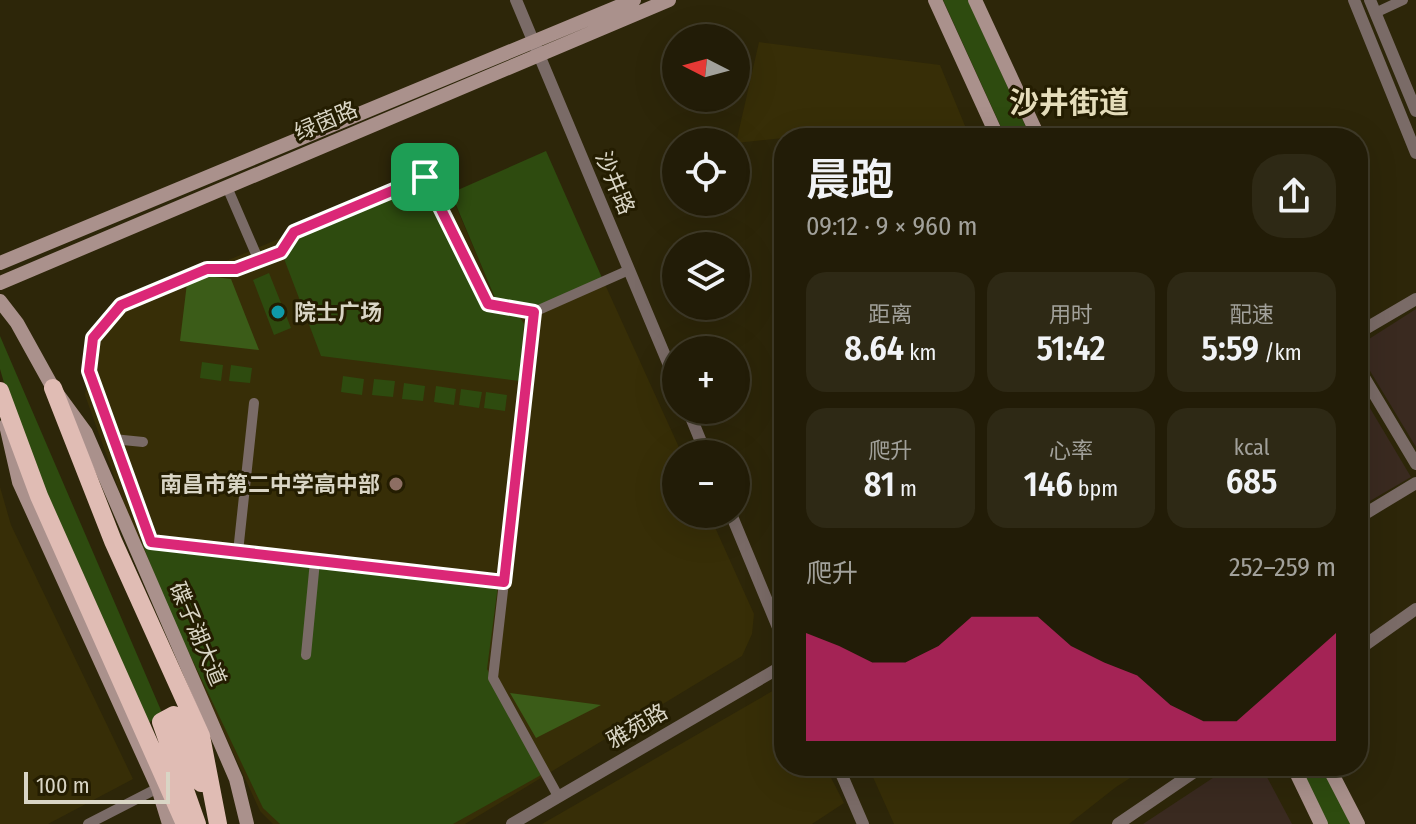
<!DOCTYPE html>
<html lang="zh">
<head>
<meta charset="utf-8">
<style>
  body { margin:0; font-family:"Fira Sans Condensed","Noto Sans SC",sans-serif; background:#2e2915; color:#f1f3f6; height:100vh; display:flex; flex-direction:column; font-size:30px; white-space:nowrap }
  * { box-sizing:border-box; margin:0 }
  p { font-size:26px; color:#a2a19b }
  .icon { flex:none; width:44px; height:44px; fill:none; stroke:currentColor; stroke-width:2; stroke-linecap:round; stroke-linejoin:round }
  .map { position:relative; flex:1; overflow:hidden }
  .panel { position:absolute; left:774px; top:128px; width:594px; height:648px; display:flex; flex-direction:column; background:#221c07; border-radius:32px; box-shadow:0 8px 32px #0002,0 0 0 2px #3f3a28 }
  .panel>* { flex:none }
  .needle { width:52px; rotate:276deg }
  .fabs { position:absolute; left:662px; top:24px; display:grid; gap:16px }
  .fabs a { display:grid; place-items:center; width:88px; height:88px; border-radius:50%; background:#221c07; box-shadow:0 8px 32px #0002,0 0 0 2px #3f3a28; font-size:40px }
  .scale { position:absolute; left:24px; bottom:20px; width:146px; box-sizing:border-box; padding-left:8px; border:4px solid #d9d5c5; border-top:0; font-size:22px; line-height:28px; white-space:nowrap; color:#d9d5c5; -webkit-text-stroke:6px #241d01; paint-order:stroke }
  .pin { position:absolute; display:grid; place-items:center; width:68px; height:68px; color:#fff; margin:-34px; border-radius:16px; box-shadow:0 4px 12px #0006 }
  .round { display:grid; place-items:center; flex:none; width:84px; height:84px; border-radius:32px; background:#2e2915 }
  .head { display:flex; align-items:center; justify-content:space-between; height:136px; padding:0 32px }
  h1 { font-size:44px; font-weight:600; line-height:60px }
  .metrics { display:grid; grid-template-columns:repeat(3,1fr); gap:12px; height:136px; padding:8px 32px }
  .metrics div { display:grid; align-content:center; border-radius:20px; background:#2e2915; text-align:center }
  .metrics b { font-size:34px; font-weight:600 }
  .metrics small { font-size:22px; font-weight:400 }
  .metrics p { font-size:22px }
  .chart { height:224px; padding:16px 32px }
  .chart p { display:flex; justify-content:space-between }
  .chart svg { width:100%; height:144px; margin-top:8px; fill:#db2777; opacity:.7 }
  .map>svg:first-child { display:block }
  .commercial { fill:#3a2a20 }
  .built { fill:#372e07 }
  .green { fill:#2e4b0f }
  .forest { fill:#3b5c18 }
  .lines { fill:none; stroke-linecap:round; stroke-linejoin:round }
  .minor { stroke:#7a6b67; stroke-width:10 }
  .tertiary { stroke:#7a6b67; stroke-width:12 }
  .secondary { stroke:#aa918c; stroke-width:14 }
  .trunk { stroke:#e0bcb4; stroke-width:18 }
  .route-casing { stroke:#fff; stroke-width:16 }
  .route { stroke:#db2777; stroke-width:10 }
  .culture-dot { fill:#0f9aa8; stroke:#241d01; stroke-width:3 }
  .education-dot { fill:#8d6e63; stroke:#241d01; stroke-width:3 }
  .labels { text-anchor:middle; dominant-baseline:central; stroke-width:6; stroke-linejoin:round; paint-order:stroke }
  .street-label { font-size:22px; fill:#d9d5c5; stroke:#241d01 }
  .poi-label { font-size:22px; font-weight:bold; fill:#d9d5c5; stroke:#241d01; text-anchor:start }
  .district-label { font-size:30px; font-weight:bold; fill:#e5ddbb; stroke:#241d01 }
</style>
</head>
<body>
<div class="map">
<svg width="1416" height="824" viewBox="0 0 1416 824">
  <rect width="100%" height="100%" fill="#2d2609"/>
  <path class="commercial" d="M1416 309V447L1358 351V346Z
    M1358 388 1411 477 1358 508Z
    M1231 766H1261L1292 824H1143Z"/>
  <path class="built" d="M759 42 940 65 970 138H784L736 143Z
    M441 171 495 298 603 280 682 454H676V514H709L754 614 752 634 742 656 465 824H273L260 811 143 557 85 395 93 338 121 305Z
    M0 487 11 525 133 779 48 824H0Z
    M783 685 784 766H825L844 803 812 824H542Z
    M868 766H1149L1116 787 1069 824H894Z"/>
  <path class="green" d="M943 0H968L1031 138H1006Z
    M546 151 603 280 540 305 495 298 451 193Z
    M421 185 486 310 519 316 524 324 519 381 321 356 283 256 297 236Z
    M269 273 291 328 274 335 253 280Z
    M0 336 163 715 146 724 19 434 0 369Z
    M202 362 223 365 221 381 200 378Z
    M231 365 252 368 250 383 229 381Z
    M343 376 364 379 362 395 341 392Z
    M374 379 395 381 393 397 372 395Z
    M404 383 425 386 423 401 402 399Z
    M436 386 456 389 454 405 434 402Z
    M461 389 482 392 479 408 459 405Z
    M486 392 507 395 505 411 484 408Z
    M142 543 498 585 487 669 541 775 453 824H280L263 808 169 611Z
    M1298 766H1322L1354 824H1327Z"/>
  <path class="forest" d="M199 275 231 279 259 350 180 341 187 283Z
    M510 693 601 705 536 738Z"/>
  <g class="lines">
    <path class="minor" d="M1375 13 1403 0
      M227 187 259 261 236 269H207L121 305 93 338 89 371 151 542 504 582 534 312 488 304 425 177 294 232 281 252 259 261
      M534 312 629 270
      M113 439 143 442
      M238 552 254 403
      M504 582 493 678 558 796
      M306 655 315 561
      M88 824 158 788"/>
    <path class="tertiary" d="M516 0 676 382
      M1354 0 1416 153
      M1370 0 1416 111
      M1358 333 1416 299
      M1358 367 1416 464
      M688 410 706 454
      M731 514 784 642
      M1358 518 1416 483
      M1358 650 1416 609
      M838 766 863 824
      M512 824 784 665
      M1118 824 1203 766"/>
    <path class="secondary" d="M935 0 998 138
      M975 0 1039 138
      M0 263 634 0
      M0 283 669 0
      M0 301 17 323 53 388 86 433 236 779 247 824
      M6 425 19 482 158 788 169 824
      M1293 766 1321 824
      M1328 766 1358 824"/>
    <path class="trunk" d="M53 388 113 541 201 736 218 824
      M0 391 39 496 185 824
      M197 824 161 722 174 715 201 783"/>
  </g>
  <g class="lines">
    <g class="route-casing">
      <path id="route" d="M425 177 488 304 534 312 504 582 151 542 89 371 93 338 121 305 207 269H236L281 252 294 232Z"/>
    </g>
    <use href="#route" class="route"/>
  </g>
  <circle class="culture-dot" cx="278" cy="312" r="8"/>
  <circle class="education-dot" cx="396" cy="484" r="8"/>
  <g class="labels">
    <g class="street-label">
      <text transform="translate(326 121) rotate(-23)">绿茵路</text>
      <text transform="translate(615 183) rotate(67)">沙井路</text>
      <text transform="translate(198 634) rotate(67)">碟子湖大道</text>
      <text transform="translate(637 726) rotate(-30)">雅苑路</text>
    </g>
    <g class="poi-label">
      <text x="294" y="312">院士广场</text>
      <text x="380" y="484" text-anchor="end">南昌市第二中学高中部</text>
    </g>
    <g class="district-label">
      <text x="1069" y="103">沙井街道</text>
    </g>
  </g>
</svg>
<div class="fabs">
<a><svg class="needle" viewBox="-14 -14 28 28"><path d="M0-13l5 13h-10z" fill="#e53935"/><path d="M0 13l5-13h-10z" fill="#a2a19b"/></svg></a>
<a><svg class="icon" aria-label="locate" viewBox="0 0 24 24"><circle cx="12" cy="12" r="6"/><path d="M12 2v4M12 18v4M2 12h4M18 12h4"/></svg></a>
<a><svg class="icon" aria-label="layers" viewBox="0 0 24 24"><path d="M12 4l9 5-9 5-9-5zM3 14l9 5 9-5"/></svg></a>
<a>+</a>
<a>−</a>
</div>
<div class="scale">100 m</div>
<div class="pin" style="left:425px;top:177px;background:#1e9e55"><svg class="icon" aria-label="arrive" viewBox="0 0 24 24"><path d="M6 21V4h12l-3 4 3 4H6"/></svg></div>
<section class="panel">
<div class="head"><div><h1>晨跑</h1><p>09:12 · 9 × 960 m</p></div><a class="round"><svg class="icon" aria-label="share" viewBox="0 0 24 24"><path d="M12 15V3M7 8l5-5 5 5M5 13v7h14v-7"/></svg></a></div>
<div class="metrics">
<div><p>距离</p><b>8.64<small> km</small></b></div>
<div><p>用时</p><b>51:42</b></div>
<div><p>配速</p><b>5:59<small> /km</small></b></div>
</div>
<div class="metrics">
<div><p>爬升</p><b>81<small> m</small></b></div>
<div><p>心率</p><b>146<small> bpm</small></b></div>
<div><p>kcal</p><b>685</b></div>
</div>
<div class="chart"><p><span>爬升</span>252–259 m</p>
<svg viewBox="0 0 160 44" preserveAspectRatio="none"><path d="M0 44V11L10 15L20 20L30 20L40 15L50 6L60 6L70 6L80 15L90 20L100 24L110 33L120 38L130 38L140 29L150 20L160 11V44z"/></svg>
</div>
</section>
</div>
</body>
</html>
